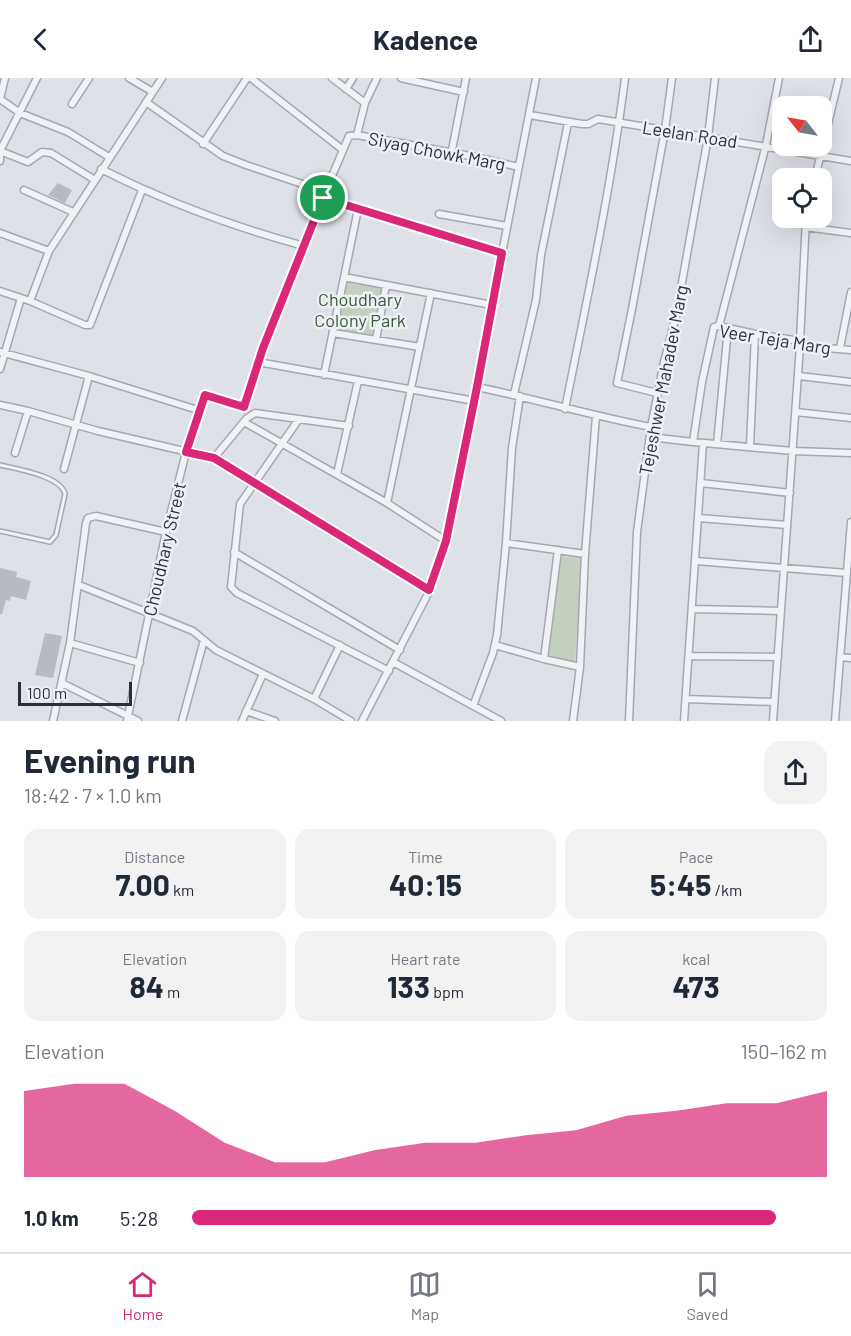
<!DOCTYPE html>
<html lang="en">
<head>
<meta charset="utf-8">
<style>
  body { margin:0; font-family:Barlow,sans-serif; background:#f2f2f3; color:#1f2937; height:100vh; display:flex; flex-direction:column; font-size:22px; white-space:nowrap }
  * { box-sizing:border-box; margin:0 }
  p { font-size:20px; color:#747a83 }
  .icon { flex:none; width:33px; height:33px; fill:none; stroke:currentColor; stroke-width:2; stroke-linecap:round; stroke-linejoin:round }
  .map { position:relative; height:643px; overflow:hidden }
  .sheet { display:flex; flex-direction:column; background:#fff; flex:1 }
  .sheet>* { flex:none }
  .needle { width:39px; rotate:301deg }
  .tools { position:absolute; left:772px; top:18px; display:grid; gap:12px }
  .tools a { display:grid; place-items:center; width:60px; height:60px; border-radius:12px; background:#fff; box-shadow:0 6px 24px #0002; font-size:30px }
  .scale { position:absolute; left:18px; bottom:15px; width:114px; box-sizing:border-box; padding-left:6px; border:3px solid #282f3d; border-top:0; font-size:16px; line-height:21px; white-space:nowrap; color:#282f3d; -webkit-text-stroke:4px #edf0f5; paint-order:stroke }
  .pin { position:absolute; display:grid; place-items:center; width:51px; height:51px; color:#fff; margin:-26px; border:3px solid #fff; border-radius:50%; box-shadow:0 2px 6px #0007 }
  .round { display:grid; place-items:center; flex:none; width:63px; height:63px; border-radius:18px; background:#f2f2f3 }
  .overview { display:flex; align-items:center; justify-content:space-between; height:102px; padding:0 24px }
  h1 { font-size:33px; font-weight:700; line-height:45px }
  .figures { display:grid; grid-template-columns:repeat(3,1fr); gap:9px; height:102px; padding:6px 24px }
  .figures div { display:grid; align-content:center; border-radius:15px; background:#f2f2f3; text-align:center }
  .figures b { font-size:30px; font-weight:700 }
  .figures small { font-size:16px; font-weight:400 }
  .figures p { font-size:16px }
  .chart { height:168px; padding:12px 24px }
  .chart p { display:flex; justify-content:space-between }
  .chart svg { width:100%; height:108px; margin-top:6px; fill:#db2777; opacity:.7 }
  ul { padding:0 24px; list-style:none; font-size:20px }
  li { display:grid; grid-template-columns:96px 72px 1fr; align-items:center; height:45px }
  li i { height:15px; border-radius:8px; background:#db2777 }
  header { display:flex; justify-content:space-between; align-items:center; height:78px; padding:0 24px; background:#fff; font-size:27px; font-weight:700 }
  .tabs { display:flex; justify-content:space-around; align-items:center; height:84px; border-top:2px solid #e0e1e3; background:#fff; font-size:16px; color:#747a83 }
  .tabs a { display:grid; justify-items:center; gap:3px }
  .tabs .active { color:#db2777 }
  .map>svg:first-child { display:block }
  .green { fill:#c3d0c0 }
  .building { fill:#b6bac3 }
  .lines { fill:none; stroke-linecap:round; stroke-linejoin:round }
  .service-casing { stroke:#a4a8b1; stroke-width:6 }
  .minor-casing { stroke:#a4a8b1; stroke-width:9 }
  .service { stroke:#f1f2f5; stroke-width:3 }
  .minor { stroke:#f1f2f5; stroke-width:6 }
  .route-casing { stroke:#fff; stroke-width:12 }
  .route { stroke:#db2777; stroke-width:8 }
  .labels { text-anchor:middle; dominant-baseline:central; stroke-width:5; stroke-linejoin:round; paint-order:stroke }
  .street-label { font-size:18px; fill:#282f3d; stroke:#edf0f5 }
  .park-label { font-size:18px; fill:#3b5836; stroke:#edf0f5 }
</style>
</head>
<body>
<header><svg class="icon" aria-label="back" viewBox="0 0 24 24"><path d="M15 5l-7 7 7 7"/></svg>Kadence<svg class="icon" aria-label="share" viewBox="0 0 24 24"><path d="M12 15V3M7 8l5-5 5 5M5 13v7h14v-7"/></svg></header>
<div class="map">
<svg width="851" height="643" viewBox="0 0 851 643">
  <rect width="100%" height="100%" fill="#dee1e7"/>
  <path class="green" d="M346 202 384 209 373 259 337 253Z
    M558 478 582 480 575 585 548 577Z"/>
  <path class="building" d="M58 105 72 112 65 125 48 117Z
    M0 490 17 494 16 499 31 503 26 522 11 518 10 523 6 522 2 536H0Z
    M45 555 62 558 53 600 35 597Z"/>
  <g class="lines">
    <g class="service-casing">
      <path id="service" d="M0 387C17 391 61 398 65 416L56 457 50 464 0 453"/>
    </g>
    <g class="minor-casing">
      <path id="minor" d="M129 0 153 14
        M251 0 343 72
        M332 0 365 25 357 57 470 78 519 89
        M401 0 464 14
        M346 11 353 0
        M0 21 20 35 68 54 109 79
        M0 21 5 0
        M146 24 223 78 246 87 326 114
        M365 25 377 0
        M72 26 89 0
        M530 37 582 46H588L598 41 851 83
        M203 66 247 0
        M452 72 466 0
        M0 73 28 84 42 74 51 75 95 102
        M0 83V73L37 0
        M101 91C166 124 234 149 304 168
        M815 100 839 0
        M24 112 73 134
        M323 120 502 175
        M439 136 507 148
        M805 149 851 155
        M0 155 49 173
        M344 199 492 227
        M0 213 30 223 85 247H90L142 112
        M30 223 49 173 162 0
        M719 248 766 67 779 0
        M333 255 420 269
        M376 262 386 207
        M800 263 806 140
        M840 270 851 214
        M0 274 89 298 201 333
        M258 284 475 323
        M0 291 21 220
        M324 297 358 131
        M799 298 851 304
        M477 309C536 321 592 338 651 349
        M657 315 617 305 632 231 665 52 672 0
        M514 316 536 222 541 177 568 45
        M0 327 28 333 98 353 214 380 430 512
        M565 331C587 221 611 111 625 0
        M796 334 851 340
        M299 341 240 426 231 509 237 515 389 593
        M244 344 387 425 446 463
        M650 359 693 364 702 304 714 249 719 248 755 256 800 263V268L851 272
        M693 364 793 373 851 375
        M717 366 728 250
        M750 369 755 256
        M15 375 28 333
        M214 380 247 340 255 335 349 348
        M64 391 89 298
        M337 396 358 303
        M701 405 790 415
        M387 425 431 215
        M699 440 787 447
        M506 465 585 476
        M234 474 400 572
        M696 483 847 495
        M79 507 193 553 216 572 314 621 351 643
        M693 531 781 533
        M70 565 140 585
        M495 567 544 581 580 589
        M689 578 778 579
        M840 579 851 580
        M544 581 558 472
        M393 584 501 643
        M62 605 138 643
        M314 621 340 567
        M686 621 774 624
        M473 628 493 575 497 557 506 465 512 370 520 318
        M246 633 275 643
        M53 643 70 565 86 445 88 440 96 438 166 454
        M127 643 166 454 186 374 201 333 205 317 244 329C273 237 311 147 349 58L357 57
        M182 643 204 562
        M242 643 263 596
        M362 643 430 512 446 463 477 309 492 227 536 0
        M573 643 580 589 585 476 596 338
        M629 643 637 454 651 349 664 284 676 238 708 59 715 0
        M684 643 703 365
        M773 643 800 268
        M835 643 851 444"/>
    </g>
    <use href="#service" class="service"/>
    <use href="#minor" class="minor"/>
  </g>
  <g class="lines">
    <g class="route-casing">
      <path id="route" d="M323 120 502 175 477 309 446 463 429 512 214 380 186 374 205 317 244 329 263 270Z"/>
    </g>
    <use href="#route" class="route"/>
  </g>
  <g class="labels">
    <g class="street-label">
      <text transform="translate(690 56) rotate(9)">Leelan Road</text>
      <text transform="translate(437 73) rotate(11)">Siyag Chowk Marg</text>
      <text transform="translate(775 261) rotate(9)">Veer Teja Marg</text>
      <text transform="translate(663 302) rotate(-79)">Tejeshwer Mahadev Marg</text>
      <text transform="translate(164 471) rotate(-77)">Choudhary Street</text>
    </g>
    <g class="park-label">
      <text x="360" y="221">Choudhary<tspan x="360" dy="21">Colony Park</tspan></text>
    </g>
  </g>
</svg>
<div class="tools">
<a><svg class="needle" viewBox="-14 -14 28 28"><path d="M0-13l5 13h-10z" fill="#e53935"/><path d="M0 13l5-13h-10z" fill="#747a83"/></svg></a>
<a><svg class="icon" aria-label="locate" viewBox="0 0 24 24"><circle cx="12" cy="12" r="6"/><path d="M12 2v4M12 18v4M2 12h4M18 12h4"/></svg></a>
</div>
<div class="scale">100 m</div>
<div class="pin" style="left:323px;top:120px;background:#1e9e55"><svg class="icon" aria-label="arrive" viewBox="0 0 24 24"><path d="M6 21V4h12l-3 4 3 4H6"/></svg></div>
</div>
<section class="sheet">
<div class="overview"><div><h1>Evening run</h1><p>18:42 · 7 × 1.0 km</p></div><a class="round"><svg class="icon" aria-label="share" viewBox="0 0 24 24"><path d="M12 15V3M7 8l5-5 5 5M5 13v7h14v-7"/></svg></a></div>
<div class="figures">
<div><p>Distance</p><b>7.00<small> km</small></b></div>
<div><p>Time</p><b>40:15</b></div>
<div><p>Pace</p><b>5:45<small> /km</small></b></div>
</div>
<div class="figures">
<div><p>Elevation</p><b>84<small> m</small></b></div>
<div><p>Heart rate</p><b>133<small> bpm</small></b></div>
<div><p>kcal</p><b>473</b></div>
</div>
<div class="chart"><p><span>Elevation</span>150–162 m</p>
<svg viewBox="0 0 160 44" preserveAspectRatio="none"><path d="M0 44V9L10 6L20 6L30 17L40 30L50 38L60 38L70 33L80 30L90 30L100 27L110 25L120 19L130 17L140 14L150 14L160 9V44z"/></svg>
</div>
<ul>
<li><b>1.0 km</b>5:28<i style="width:92%"></i></li>
</ul>
</section>
<nav class="tabs">
<a class="active"><svg class="icon" aria-label="home" viewBox="0 0 24 24"><path d="M3 11l9-7 9 7M6 9v11h12V9"/></svg>Home</a>
<a><svg class="icon" aria-label="map" viewBox="0 0 24 24"><path d="M3 6l6-2 6 2 6-2v14l-6 2-6-2-6 2zM9 4v14M15 6v14"/></svg>Map</a>
<a><svg class="icon" aria-label="saved" viewBox="0 0 24 24"><path d="M7 4h10v16l-5-4-5 4z"/></svg>Saved</a>
</nav>
</body>
</html>
